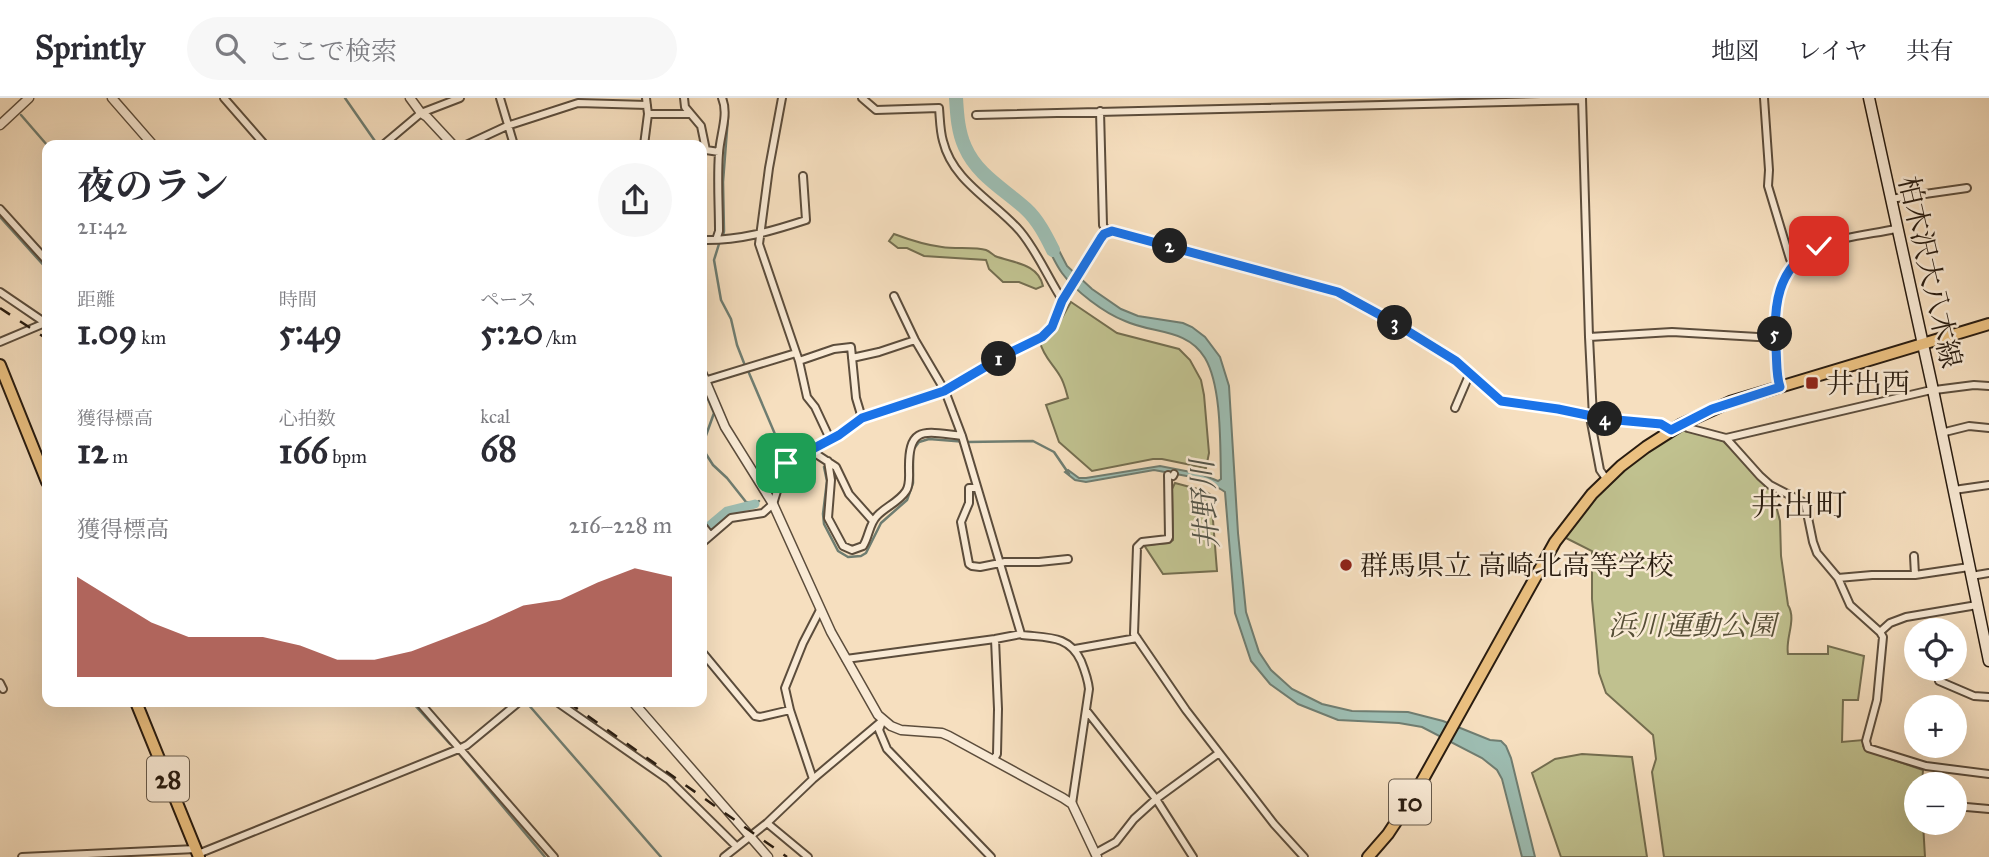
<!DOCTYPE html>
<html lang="ja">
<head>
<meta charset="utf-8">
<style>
  body { margin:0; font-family:"IM FELL Great Primer","Noto Serif JP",serif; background:#f7f7f7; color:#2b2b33; height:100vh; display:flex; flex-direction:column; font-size:26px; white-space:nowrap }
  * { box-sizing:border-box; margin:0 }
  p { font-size:23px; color:#7c7c81 }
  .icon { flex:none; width:38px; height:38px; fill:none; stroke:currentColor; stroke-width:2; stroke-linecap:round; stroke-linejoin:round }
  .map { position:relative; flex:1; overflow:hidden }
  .drawer { position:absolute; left:42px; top:42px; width:665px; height:567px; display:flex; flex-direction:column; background:#fff; border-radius:14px; box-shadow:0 7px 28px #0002 }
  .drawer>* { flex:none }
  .fabs { position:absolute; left:1904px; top:520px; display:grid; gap:14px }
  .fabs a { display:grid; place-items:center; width:63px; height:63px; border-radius:50%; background:#fff; box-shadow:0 7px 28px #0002; font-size:35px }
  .pin { position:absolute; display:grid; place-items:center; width:60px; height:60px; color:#fff; margin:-30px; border-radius:14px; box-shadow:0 4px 10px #0006 }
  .km { position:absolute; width:35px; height:35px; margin:-18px; border-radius:50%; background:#222; color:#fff; font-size:19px; line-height:35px; text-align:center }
  .round { display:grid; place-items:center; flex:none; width:74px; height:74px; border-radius:37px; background:#f7f7f7 }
  .summary { display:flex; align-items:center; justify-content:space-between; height:119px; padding:0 35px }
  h1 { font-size:38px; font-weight:700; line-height:52px }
  .figures { display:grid; grid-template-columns:repeat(3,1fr); gap:10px; height:119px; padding:7px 35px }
  .figures div { display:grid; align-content:center }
  .figures b { font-size:35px; font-weight:700 }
  .figures small { font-size:19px; font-weight:400 }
  .figures p { font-size:19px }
  .chart { height:196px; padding:14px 35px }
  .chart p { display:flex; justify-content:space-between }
  .chart svg { width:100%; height:126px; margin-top:7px; fill:#8f2418; opacity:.7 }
  header { display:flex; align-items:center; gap:42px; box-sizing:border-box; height:98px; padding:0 35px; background:#fff; border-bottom:2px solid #e1e1e2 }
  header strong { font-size:33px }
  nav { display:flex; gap:38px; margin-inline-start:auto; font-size:24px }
  .search { width:490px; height:63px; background:#f7f7f7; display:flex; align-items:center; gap:18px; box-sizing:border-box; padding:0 24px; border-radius:38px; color:#7c7c81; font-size:26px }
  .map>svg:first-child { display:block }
  .green { fill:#c0c18f; stroke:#746e50; stroke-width:2 }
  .water { fill:#9dbdb2; stroke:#6f7d71; stroke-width:2 }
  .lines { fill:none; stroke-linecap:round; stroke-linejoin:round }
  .stream { stroke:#6f7d71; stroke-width:2.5 }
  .canal { stroke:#9dbdb2; stroke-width:9 }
  .river { stroke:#9dbdb2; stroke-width:14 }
  .minor-casing { stroke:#5c4d3c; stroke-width:10 }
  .tertiary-casing { stroke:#5c4d3c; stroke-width:11 }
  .secondary-casing { stroke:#291c10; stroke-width:13 }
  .primary-casing { stroke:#291c10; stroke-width:14 }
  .minor { stroke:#f9ead5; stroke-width:6 }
  .tertiary { stroke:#f9ead5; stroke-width:8 }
  .secondary { stroke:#f9ead5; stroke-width:10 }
  .primary { stroke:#ebc080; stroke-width:10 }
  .rail { stroke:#291c10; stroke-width:2.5; stroke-dasharray:12 12; stroke-linecap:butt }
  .route-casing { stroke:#fff; stroke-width:14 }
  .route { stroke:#1a73e8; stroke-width:9 }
  .poi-dot { fill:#8f2418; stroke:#f9ead5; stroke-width:2.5 }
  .labels { text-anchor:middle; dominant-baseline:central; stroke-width:5; stroke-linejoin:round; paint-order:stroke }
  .shield { fill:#f9ead5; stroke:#675a4b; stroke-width:2 }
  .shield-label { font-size:26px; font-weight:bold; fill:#291c10 }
  .street-label { font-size:28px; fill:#291c10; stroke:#f9ead5 }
  .poi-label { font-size:28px; fill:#291c10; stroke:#f9ead5; text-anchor:start }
  .park-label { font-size:28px; font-style:italic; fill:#564e36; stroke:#f9ead5 }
  .water-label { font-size:30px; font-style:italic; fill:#525449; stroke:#f9ead5 }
  .quarter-label { font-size:32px; fill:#291c10; stroke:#f9ead5 }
</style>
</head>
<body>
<header>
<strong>Sprintly</strong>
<div class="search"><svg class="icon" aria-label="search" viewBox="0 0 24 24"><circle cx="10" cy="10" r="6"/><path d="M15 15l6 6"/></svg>ここで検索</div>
<nav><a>地図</a><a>レイヤ</a><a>共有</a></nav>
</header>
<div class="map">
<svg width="1989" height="759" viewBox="0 0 1989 759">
  <rect width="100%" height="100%" fill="#f6dfbf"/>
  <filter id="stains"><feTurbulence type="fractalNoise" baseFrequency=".00286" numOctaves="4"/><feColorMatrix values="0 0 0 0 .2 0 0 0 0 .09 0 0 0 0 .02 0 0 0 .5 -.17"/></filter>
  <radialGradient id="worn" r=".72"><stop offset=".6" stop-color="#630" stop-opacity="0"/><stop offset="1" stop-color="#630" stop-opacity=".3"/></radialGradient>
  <path class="green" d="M894 136C910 142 925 147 942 149 954 151 976 149 986 152 989 153 992 156 995 158 1013 165 1038 165 1043 188L1036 191 1019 184H1003L989 171 986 162 924 158 907 150H898L889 143Z
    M1071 204 1117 235 1179 251 1190 262 1201 282 1204 297 1209 355 1206 370 1162 361H1153L1092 373 1059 344 1046 307 1068 300C1066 293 1064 284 1060 278 1053 266 1043 258 1040 244 1057 235 1061 220 1071 204Z
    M1680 332H1686L1723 343 1772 392 1780 423 1781 458 1788 507C1797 522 1785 540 1788 556H1828V548L1864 558 1858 602H1843L1842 644 1863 642V648L1867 653 1923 672 1922 686H1916V724L1923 725 1925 759H1664L1652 674 1656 661 1653 637 1606 595 1599 575 1592 501V453L1564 439C1592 394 1635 359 1680 332Z
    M1175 385 1205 393 1211 397 1217 473 1163 476 1144 447 1169 445 1173 442 1172 391Z
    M1582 656 1632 659 1647 759H1561L1532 675 1555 661Z"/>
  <path class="water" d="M1049 133 1067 168 1092 191 1121 211 1138 218 1183 225 1192 229 1205 239 1220 259 1229 288 1238 435 1246 514 1259 554 1271 572 1292 591 1322 606 1352 613 1408 614 1443 623 1490 642 1501 643 1506 648 1511 660 1535 759H1522L1502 681 1497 672 1482 660 1422 629 1399 625 1338 622 1298 606 1270 586 1251 563 1235 515 1225 394 1222 392 1203 381 1154 372 1086 384 1075 382 1065 374 1068 372 1079 380H1086L1160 368 1201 376 1218 383 1221 381C1220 347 1222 289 1205 260 1187 230 1153 236 1125 223 1104 215 1075 193 1062 175 1054 164 1048 149 1042 137Z"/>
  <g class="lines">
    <path class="stream" d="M345 0 377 46
      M21 17 47 47
      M0 119 47 171
      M723 138 724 133 723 84 728 19 726 3
      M719 146 714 162 721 202 731 221 737 247 744 265
      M749 275 783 355
      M702 287 714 315 704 343 706 356 713 367 727 380 746 404 755 406 759 403
      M824 369 827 383 823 416 824 426 838 453 848 459 861 458 866 455 881 425 907 402 913 385V352L919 344 929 341 967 344 1033 343 1054 354 1069 376
      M412 604 450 646
      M527 605 661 759
      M460 657 545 759"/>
    <path class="canal" d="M708 429 727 413 755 406"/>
    <path class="river" d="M956 0C957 16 958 34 965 49 977 77 1004 91 1026 111 1038 122 1046 138 1053 152
      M769 391 771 388"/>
    <g class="minor-casing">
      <path id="minor" d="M224 0 265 47
        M500 0 514 47
        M684 0 685 9 701 28 706 52 719 54
        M782 0 769 70 759 146 799 263 807 299 815 309 830 341
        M862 0 876 12 939 10C940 21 940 33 943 43 953 84 994 103 1020 133 1037 153 1048 180 1063 203
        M1582 0 1589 239 1593 319
        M1764 0 1769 72 1768 88 1790 161 1794 166
        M1100 13 1103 127 1107 134
        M648 16H690
        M976 17 1582 2
        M383 47 421 15 460 0
        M466 47 507 28 578 5 647 7
        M644 47 648 16 646 0
        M1890 101 1967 90
        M0 111 47 163
        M702 142C739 143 772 133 806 122L803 78
        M716 142 719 133C719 107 717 81 719 55 720 37 729 16 722 0
        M0 194 47 226
        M894 198 915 242 945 293 962 338 1021 536 1022 537C1048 540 1069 537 1081 563 1085 573 1088 581 1089 591L1072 706
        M1589 239 1672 234 1775 240
        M0 244 45 225
        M852 260 879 254 915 242
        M799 263 834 251 851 249 856 300 862 320
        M704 283 796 255
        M1780 289 1777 279C1775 232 1766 167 1822 147 1845 138 1872 136 1896 131
        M1455 310 1470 275
        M1590 319 1600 372 1607 382
        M1682 326 1688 330 1726 340 1760 378 1770 387 1805 405 1813 444 1817 455 1838 480 1850 507 1880 534
        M1941 335 1969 328 1989 330
        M1726 340 1927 293 1974 287 1989 288
        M810 352 836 369 849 396 873 423
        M828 363 831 382 828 420 843 448 852 452 863 448C869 439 869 426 877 418 885 409 899 404 906 393 910 387 909 379 909 372 908 326 925 334 962 338
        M1168 377 1169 439 1168 441 1142 444 1137 449 1134 536 1186 612 1274 726 1304 759
        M1173 378 1174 376
        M977 390H969V405L961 424 969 466 972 468 980 469 1005 464H1039L1068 461
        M1954 392 1989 387
        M702 427 710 437
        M702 445 731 420 763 415 773 406 785 367 790 362 839 337 862 320 945 293 1007 256 1042 239 1052 229 1063 203 1101 140 1104 136 1112 133 1338 194 1393 224 1456 263 1501 303 1558 311 1606 321 1661 326 1671 332
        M1914 458 1915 477
        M1971 478 1989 475
        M1838 480 1872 477H1915L1969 469
        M1977 507 1906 519 1890 525 1880 534 1883 539 1877 602 1866 643 1868 650 1926 668 1989 676
        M1075 551 1137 540
        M702 554 755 618 760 619 790 612
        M846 561 995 541 1021 536
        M1939 583 1974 598 1989 599
        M0 585 3 591
        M419 604 554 759
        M557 604 669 682 736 748
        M1086 612 1156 701 1193 759
        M882 624 879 632 887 651 991 759
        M994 661 997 656 998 611 995 541
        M813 681 790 612 785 590 803 545 820 512
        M1955 708 1989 711
        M767 725 808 759
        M1096 755 1116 744 1134 721 1156 701 1219 655
        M198 756 461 650 467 647 519 604
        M22 759 196 751
        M724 759 767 725 813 681 883 622"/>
    </g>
    <g class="tertiary-casing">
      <path id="tertiary" d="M112 0 153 47
        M410 0 421 15 427 19 453 47
        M0 27 29 0
        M702 275 725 329 773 406 831 534 878 617 891 628 901 632 942 635 949 638 1063 700 1072 706 1097 759
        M633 604 768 759"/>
    </g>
    <g class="secondary-casing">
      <path id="secondary" d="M1869 0 1933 292 1989 563"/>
    </g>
    <g class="primary-casing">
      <path id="primary" d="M0 267 47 384
        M136 604 199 759
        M1368 759 1388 736 1417 692 1555 444 1592 396 1621 368 1646 349 1682 326 1730 304 1989 226"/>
    </g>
    <use href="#minor" class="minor"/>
    <use href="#tertiary" class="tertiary"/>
    <use href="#secondary" class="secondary"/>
    <use href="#primary" class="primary"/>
    <path class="rail" d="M0 210 47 241
      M568 604 787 759"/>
  </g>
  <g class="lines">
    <g class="route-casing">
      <path id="route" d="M786 365 839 337 862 320 944 293 1007 256 1042 239 1052 229 1062 203 1101 140 1104 136 1112 133 1338 194 1393 224 1456 263 1501 303 1558 311 1606 321 1661 326 1671 332 1712 311 1780 289C1776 277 1777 264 1776 251 1773 210 1776 168 1819 148"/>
    </g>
    <use href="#route" class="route"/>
  </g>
  <g class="poi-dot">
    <rect x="1805" y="278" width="14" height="14" rx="3.5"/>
    <circle cx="1346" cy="467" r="7"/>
  </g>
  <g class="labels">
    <g class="shield">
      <rect x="147" y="658.5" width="42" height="45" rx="5"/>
      <rect x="1389" y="681.5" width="42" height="45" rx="5"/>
    </g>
    <g class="shield-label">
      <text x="168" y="681">28</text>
      <text x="1410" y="704">10</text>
    </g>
    <g class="street-label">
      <text transform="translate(1930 174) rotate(77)">柏木沢大八木線</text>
    </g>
    <g class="poi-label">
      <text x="1826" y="285">井出西</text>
      <text x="1360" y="467">群馬県立 高崎北高等学校</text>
    </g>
    <g class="park-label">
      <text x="1692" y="527">浜川運動公園</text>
    </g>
    <g class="water-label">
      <text transform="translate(1205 407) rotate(-94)">井野川</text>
    </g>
    <g class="quarter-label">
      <text x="1799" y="407">井出町</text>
    </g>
  </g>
  <rect width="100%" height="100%" filter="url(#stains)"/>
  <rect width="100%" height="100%" fill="url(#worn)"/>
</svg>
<div class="fabs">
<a><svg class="icon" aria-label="locate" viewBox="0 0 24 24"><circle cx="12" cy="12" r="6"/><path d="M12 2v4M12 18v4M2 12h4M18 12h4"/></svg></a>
<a>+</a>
<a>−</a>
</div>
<div class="pin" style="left:786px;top:365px;background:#1e9e55"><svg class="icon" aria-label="arrive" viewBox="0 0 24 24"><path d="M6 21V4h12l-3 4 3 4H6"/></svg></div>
<div class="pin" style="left:1819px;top:148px;background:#d93025"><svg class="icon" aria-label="check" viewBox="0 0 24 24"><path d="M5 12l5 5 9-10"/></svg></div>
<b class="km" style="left:999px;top:261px">1</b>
<b class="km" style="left:1170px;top:148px">2</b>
<b class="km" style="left:1395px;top:225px">3</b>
<b class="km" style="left:1605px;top:321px">4</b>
<b class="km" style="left:1775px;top:236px">5</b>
<section class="drawer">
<div class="summary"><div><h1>夜のラン</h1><p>21:42</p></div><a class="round"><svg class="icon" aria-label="share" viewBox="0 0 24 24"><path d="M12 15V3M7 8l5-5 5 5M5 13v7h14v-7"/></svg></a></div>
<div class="figures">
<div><p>距離</p><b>1.09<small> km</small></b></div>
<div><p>時間</p><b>5:49</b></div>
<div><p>ペース</p><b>5:20<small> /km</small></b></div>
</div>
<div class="figures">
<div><p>獲得標高</p><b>12<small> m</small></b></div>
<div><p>心拍数</p><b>166<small> bpm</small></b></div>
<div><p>kcal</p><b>68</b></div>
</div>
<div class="chart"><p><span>獲得標高</span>216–228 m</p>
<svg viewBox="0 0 160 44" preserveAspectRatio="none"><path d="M0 44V9L10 17L20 25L30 30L40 30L50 30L60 33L70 38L80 38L90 35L100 30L110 25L120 19L130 17L140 11L150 6L160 9V44z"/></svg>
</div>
</section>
</div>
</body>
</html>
